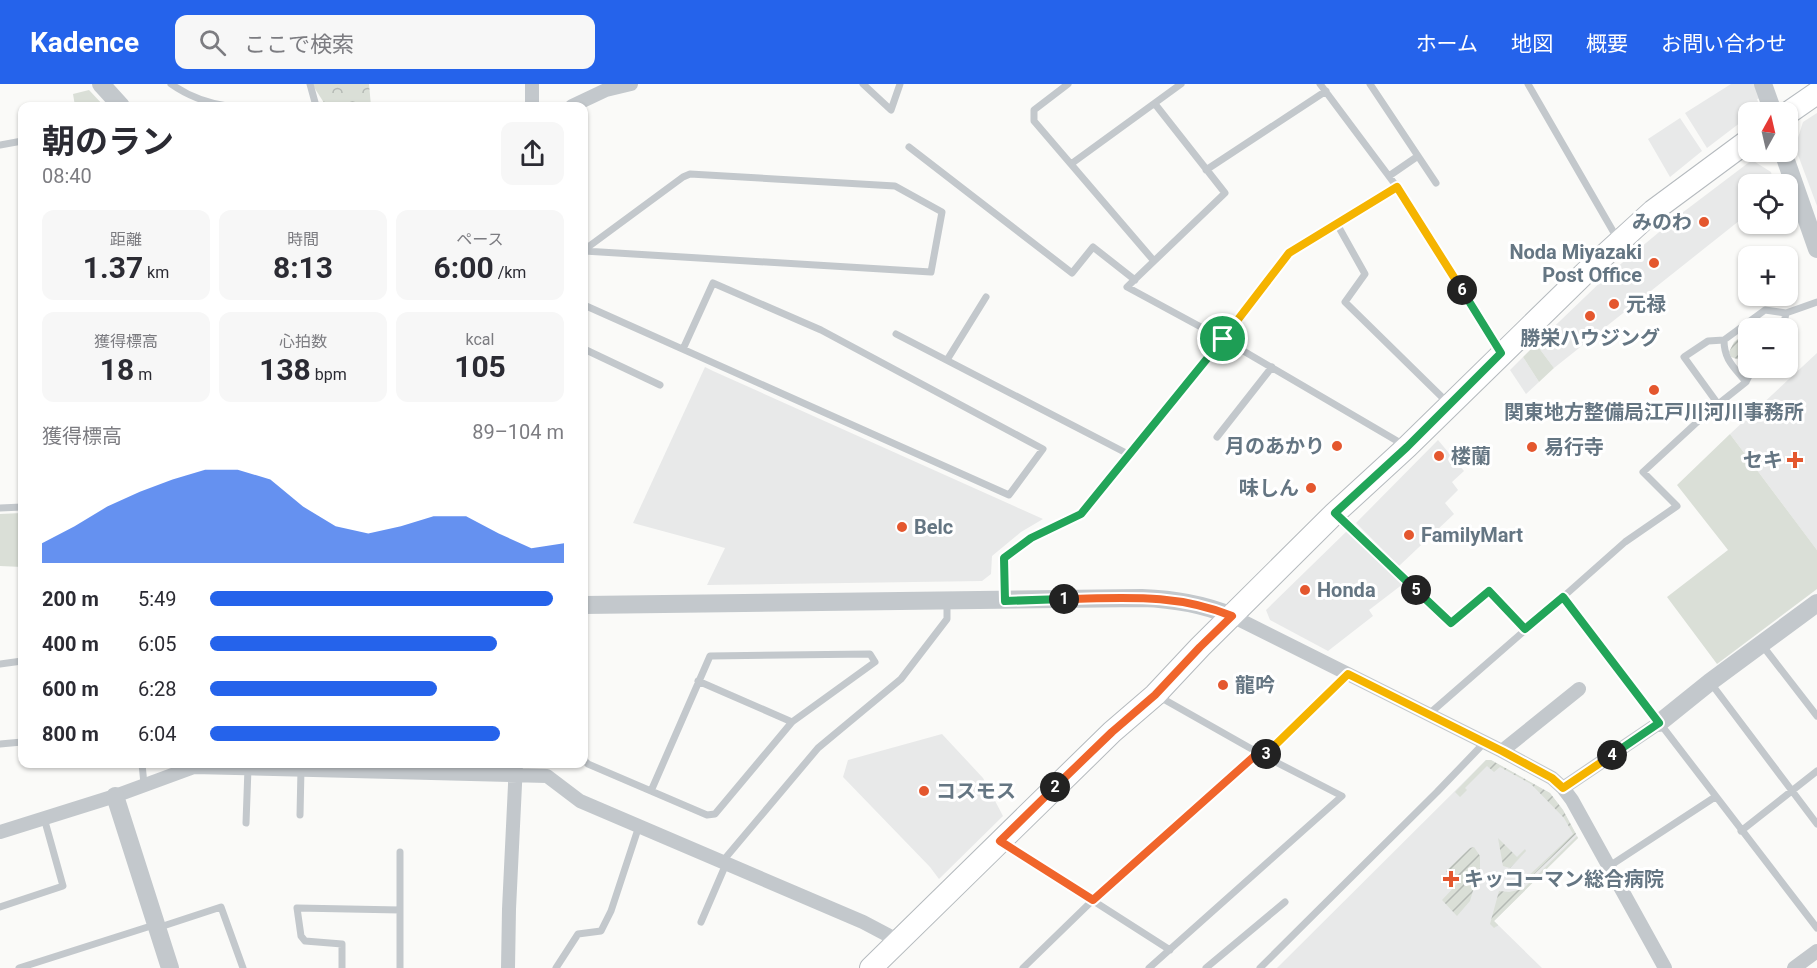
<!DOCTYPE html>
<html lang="ja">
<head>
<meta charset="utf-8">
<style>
  body { margin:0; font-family:Roboto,"Noto Sans JP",sans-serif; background:#f7f7f7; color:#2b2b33; height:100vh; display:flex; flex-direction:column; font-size:22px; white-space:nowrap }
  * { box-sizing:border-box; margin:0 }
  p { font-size:20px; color:#7c7c81 }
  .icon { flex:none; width:33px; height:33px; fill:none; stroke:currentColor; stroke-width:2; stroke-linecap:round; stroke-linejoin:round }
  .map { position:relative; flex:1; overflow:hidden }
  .panel { position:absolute; left:18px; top:18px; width:570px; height:666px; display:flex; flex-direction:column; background:#fff; border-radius:12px; box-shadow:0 2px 4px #0004 }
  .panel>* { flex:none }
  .needle { width:39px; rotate:8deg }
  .tools { position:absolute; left:1738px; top:18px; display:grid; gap:12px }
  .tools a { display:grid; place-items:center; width:60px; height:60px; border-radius:12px; background:#fff; box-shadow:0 2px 4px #0004; font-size:30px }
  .pin { position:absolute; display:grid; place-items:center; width:51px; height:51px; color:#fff; margin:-26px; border:3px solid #fff; border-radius:50%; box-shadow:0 2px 6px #0007 }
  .km { position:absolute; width:30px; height:30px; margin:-15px; border-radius:50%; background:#222; color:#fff; font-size:16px; line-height:30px; text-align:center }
  .round { display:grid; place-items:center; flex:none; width:63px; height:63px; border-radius:12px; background:#f7f7f7 }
  .headline { display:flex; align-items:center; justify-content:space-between; height:102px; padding:0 24px }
  h1 { font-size:33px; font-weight:700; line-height:45px }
  .metrics { display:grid; grid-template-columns:repeat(3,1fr); gap:9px; height:102px; padding:6px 24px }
  .metrics div { display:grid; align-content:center; border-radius:12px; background:#f7f7f7; text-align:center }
  .metrics b { font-size:30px; font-weight:700 }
  .metrics small { font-size:16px; font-weight:400 }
  .metrics p { font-size:16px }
  .chart { height:168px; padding:12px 24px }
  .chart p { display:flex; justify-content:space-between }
  .chart svg { width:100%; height:108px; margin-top:6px; fill:#2563eb; opacity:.7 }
  ul { padding:0 24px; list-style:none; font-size:20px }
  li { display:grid; grid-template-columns:96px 72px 1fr; align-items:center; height:45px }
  li i { height:15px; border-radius:8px; background:#2563eb }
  header { display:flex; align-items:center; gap:36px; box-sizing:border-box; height:84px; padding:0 30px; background:#2563eb; color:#fff }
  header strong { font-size:28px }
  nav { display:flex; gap:33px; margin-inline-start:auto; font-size:21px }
  .search { width:420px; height:54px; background:#f7f7f7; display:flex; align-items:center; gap:15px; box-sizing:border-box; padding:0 21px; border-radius:12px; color:#7c7c81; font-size:22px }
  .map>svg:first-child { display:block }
  .built { fill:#e8e9e9 }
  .green { fill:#dadfd7 }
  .forest { fill:url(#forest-crowns) }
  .garden { fill:url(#garden-furrows) }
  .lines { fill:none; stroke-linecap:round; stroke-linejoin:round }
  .primary-casing { stroke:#b5babe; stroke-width:24 }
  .service { stroke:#c3c8cc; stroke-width:7 }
  .minor { stroke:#c3c8cc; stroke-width:14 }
  .tertiary { stroke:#c3c8cc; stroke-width:18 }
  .primary { stroke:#fff; stroke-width:22 }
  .split-1-casing { stroke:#fff; stroke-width:12 }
  .split-2-casing { stroke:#fff; stroke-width:12 }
  .split-3-casing { stroke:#fff; stroke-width:12 }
  .split-4-casing { stroke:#fff; stroke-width:12 }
  .split-5-casing { stroke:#fff; stroke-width:12 }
  .split-6-casing { stroke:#fff; stroke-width:12 }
  .split-7-casing { stroke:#fff; stroke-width:12 }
  .split-1 { stroke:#22a559; stroke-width:8 }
  .split-2 { stroke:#f0652b; stroke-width:8 }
  .split-3 { stroke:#f0652b; stroke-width:8 }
  .split-4 { stroke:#f5b400; stroke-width:8 }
  .split-5 { stroke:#22a559; stroke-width:8 }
  .split-6 { stroke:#22a559; stroke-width:8 }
  .split-7 { stroke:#f5b400; stroke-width:8 }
  .poi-dot { fill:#e4572e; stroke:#fff; stroke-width:2 }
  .labels { text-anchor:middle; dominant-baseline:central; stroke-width:6; stroke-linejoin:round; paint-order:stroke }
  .poi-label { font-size:20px; font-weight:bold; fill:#657683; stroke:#fff; text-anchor:start }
</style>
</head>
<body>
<header>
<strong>Kadence</strong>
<div class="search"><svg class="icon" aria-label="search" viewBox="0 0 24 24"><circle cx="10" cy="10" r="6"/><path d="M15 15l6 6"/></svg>ここで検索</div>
<nav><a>ホーム</a><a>地図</a><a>概要</a><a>お問い合わせ</a></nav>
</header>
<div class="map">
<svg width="1817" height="884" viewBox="0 0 1817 884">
  <defs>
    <pattern id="forest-crowns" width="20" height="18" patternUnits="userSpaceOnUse" patternTransform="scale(1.5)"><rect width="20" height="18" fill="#dadfd7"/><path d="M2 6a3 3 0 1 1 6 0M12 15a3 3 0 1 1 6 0" fill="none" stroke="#b4b9b4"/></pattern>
    <pattern id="garden-furrows" width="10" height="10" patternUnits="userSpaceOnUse" patternTransform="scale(1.5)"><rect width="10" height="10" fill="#dadfd7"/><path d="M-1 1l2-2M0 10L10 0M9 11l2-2" fill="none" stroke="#b4b9b4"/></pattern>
  </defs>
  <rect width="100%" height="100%" fill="#fafaf8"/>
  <path class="built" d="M1731 0H1755L1761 14 1757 15 1759 21 1758 26 1754 28H1749V32L1707 64 1685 29Z
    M1817 29V122L1795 63 1803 38Z
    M1680 34 1702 67 1670 93 1648 55Z
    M1752 76 1771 88 1774 100H1749V129L1554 284 1536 260 1610 189 1682 129Z
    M1817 269V466L1730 350Z
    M1523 273 1539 298 1526 310 1510 286Z
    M705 283 713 287 1043 435 1021 448 992 472 991 490 982 497 707 501 725 464 633 439Z
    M1438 356 1464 387 1452 398 1458 406 1445 419 1454 430 1399 482 1356 439Z
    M1349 445 1403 500 1369 526 1373 532 1328 567 1270 536 1266 526Z
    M942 650 983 694 1003 732 939 795 930 783 843 693 848 676Z
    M1486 676H1491L1550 709 1563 726 1578 754 1494 837 1542 884H1277Z"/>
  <path class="green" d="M89 6 104 22H75L73 10Z
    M1536 260 1554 284 1539 298 1523 273Z
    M1730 350 1817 466V505L1717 580 1667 513 1728 466 1677 401Z
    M22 429V483L0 482V430Z"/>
  <path class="forest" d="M312 0H369L371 22H326Z"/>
  <path class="garden" d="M1749 246V271C1743 276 1738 276 1731 273L1729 268 1734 258Z
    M1486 676H1491L1550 709 1563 726 1576 750 1524 800 1515 804 1503 803 1522 798 1573 750 1564 734 1531 700 1500 683 1494 688 1487 682 1465 704 1467 706 1460 713 1455 708Z
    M1577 752 1578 754 1494 837 1498 841 1494 844 1490 840 1499 807 1509 808 1523 805Z
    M1498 754 1517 773 1525 765 1526 767 1510 784 1503 782Z
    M1474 763 1480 772V783L1470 817 1457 832 1442 816 1458 799 1446 787 1470 764Z"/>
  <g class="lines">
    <g class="primary-casing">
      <path id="primary" d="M1788 29 1817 9
        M871 884 1112 648 1155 611 1200 563 1335 429 1407 363 1585 189 1653 127 1749 56"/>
    </g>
    <path class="service" d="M171 0C188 12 207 19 227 22
      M310 0 316 22
      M863 0 891 26 900 0
      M1068 0 1034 26V37L1154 177
      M1320 0 1397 103 1500 267
      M1370 0 1436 99
      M1528 0 1617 154
      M1155 20 1225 109 1127 203 1223 255 1404 361
      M0 61 22 57
      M909 63 1072 189 1093 163 1135 196
      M1071 80 1181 0
      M1206 86 1326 7
      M1389 92 1418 72
      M1337 140 1365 190 1345 218 1449 320
      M584 166 683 93 690 90 895 102 942 128 931 188 584 167
      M584 221 1009 411 1043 365 821 246 713 199 683 265
      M1783 244 1786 229
      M896 250 1130 371
      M584 265 660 301
      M947 276 986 213
      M1746 298 1753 284
      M1718 320 1684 273 1708 257 1724 256
      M1217 353 1272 283
      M0 424 22 423
      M1337 431 1451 539 1489 507 1525 545
      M1563 513 1625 458 1677 422 1643 388 1707 329 1746 298C1734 283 1724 276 1724 256L1765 226 1786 229 1817 218
      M1005 515 1004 474 1031 454 1081 430 1223 255 1289 169 1397 103
      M1762 561 1817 632
      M0 580 22 577
      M698 597 792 638
      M1710 598 1817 740
      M1429 630 1563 513 1817 844
      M0 660 22 658
      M1264 672 1348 590
      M584 676 588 680 707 731 715 730 792 638 875 578 870 570 710 572 651 707
      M142 680 144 700
      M300 731 301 685
      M246 739 248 684
      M1741 747 1817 687
      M1003 759 1170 866
      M400 768V884
      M722 778 818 664 901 595 947 535V519
      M1608 783 1715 713
      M0 823 63 802 44 734
      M701 838 726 780
      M157 844 221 823 243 884
      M19 884 154 841
      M342 884V860L305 857 301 852 297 824 400 826
      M556 884 578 850 601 847 611 827 639 742
      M1023 884 1093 816 1259 668
      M1149 884 1342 712 1264 672 1158 612
      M1206 884 1285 818
      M1260 884 1437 708 1485 658"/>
    <path class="minor" d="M532 0V22
      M572 22 606 6 631 0
      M1232 532 1502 667 1552 694 1563 704 1572 716 1665 884
      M1502 667 1579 605
      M1563 704 1659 639
      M0 748 115 712 194 683 547 692 580 717 863 838 899 857
      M508 884 509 825 516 680
      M1794 884 1817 867"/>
    <path class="tertiary" d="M101 0 121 22
      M1763 0 1773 28
      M1783 68 1817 165
      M584 521 1142 514C1174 515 1203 520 1232 532
      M1659 639 1710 598 1817 519
      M115 712 170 884"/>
    <use href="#primary" class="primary"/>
  </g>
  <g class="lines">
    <g class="split-1-casing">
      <path id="split-1" d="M1064 515 1005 517 1004 474 1031 454 1081 430 1223 255"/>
    </g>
    <g class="split-2-casing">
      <path id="split-2" d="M1055 703 1112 648 1155 611 1200 563 1232 532C1175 509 1125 514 1064 515"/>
    </g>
    <g class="split-3-casing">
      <path id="split-3" d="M1055 703 1000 757 1093 816 1259 668 1264 672 1266 670"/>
    </g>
    <g class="split-4-casing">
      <path id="split-4" d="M1266 670 1348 590 1502 667 1552 694 1563 704 1612 671"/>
    </g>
    <g class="split-5-casing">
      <path id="split-5" d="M1416 506 1451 539 1489 507 1525 545 1563 513 1659 639 1612 671"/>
    </g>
    <g class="split-6-casing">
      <path id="split-6" d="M1416 506 1335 429 1407 363 1501 269 1462 206"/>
    </g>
    <g class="split-7-casing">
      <path id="split-7" d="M1223 255 1289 169 1397 103 1462 206"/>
    </g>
    <use href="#split-1" class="split-1"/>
    <use href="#split-2" class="split-2"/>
    <use href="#split-3" class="split-3"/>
    <use href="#split-4" class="split-4"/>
    <use href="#split-5" class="split-5"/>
    <use href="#split-6" class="split-6"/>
    <use href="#split-7" class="split-7"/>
  </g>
  <g class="poi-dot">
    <circle cx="1704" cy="138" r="6"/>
    <circle cx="1654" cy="179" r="6"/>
    <circle cx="1614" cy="220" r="6"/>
    <circle cx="1590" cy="232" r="6"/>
    <circle cx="1654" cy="306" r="6"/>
    <circle cx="1337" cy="362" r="6"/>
    <circle cx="1532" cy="363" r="6"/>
    <circle cx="1439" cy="372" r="6"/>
    <path d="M1792 367h6v6h6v6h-6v6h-6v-6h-6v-6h6z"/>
    <circle cx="1311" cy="404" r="6"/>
    <circle cx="902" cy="443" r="6"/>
    <circle cx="1409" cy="451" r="6"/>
    <circle cx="1305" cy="506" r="6"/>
    <circle cx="1223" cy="601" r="6"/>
    <circle cx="924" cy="707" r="6"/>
    <path d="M1448 786h6v6h6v6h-6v6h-6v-6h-6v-6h6z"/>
  </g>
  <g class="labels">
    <g class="poi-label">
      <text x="1692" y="138" text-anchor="end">みのわ</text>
      <text x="1642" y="168" text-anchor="end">Noda Miyazaki<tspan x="1642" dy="23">Post Office</tspan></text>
      <text x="1626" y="220">元禄</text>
      <text x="1590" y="254" text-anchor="middle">勝栄ハウジング</text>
      <text x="1654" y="328" text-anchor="middle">関東地方整備局江戸川河川事務所</text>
      <text x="1325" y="362" text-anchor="end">月のあかり</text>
      <text x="1544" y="363">易行寺</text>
      <text x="1451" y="372">楼蘭</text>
      <text x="1783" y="376" text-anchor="end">セキ</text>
      <text x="1299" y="404" text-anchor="end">味しん</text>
      <text x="914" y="443">Belc</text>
      <text x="1421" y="451">FamilyMart</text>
      <text x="1317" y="506">Honda</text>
      <text x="1235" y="601">龍吟</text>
      <text x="936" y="707">コスモス</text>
      <text x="1464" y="795">キッコーマン総合病院</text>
    </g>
  </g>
</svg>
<div class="tools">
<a><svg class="needle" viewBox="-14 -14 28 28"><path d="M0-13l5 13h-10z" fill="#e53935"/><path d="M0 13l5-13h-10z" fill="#7c7c81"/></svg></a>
<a><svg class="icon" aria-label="locate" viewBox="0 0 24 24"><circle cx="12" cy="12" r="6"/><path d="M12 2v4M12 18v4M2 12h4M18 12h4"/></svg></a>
<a>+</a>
<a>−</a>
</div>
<div class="pin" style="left:1223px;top:255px;background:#1e9e55"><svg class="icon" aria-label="arrive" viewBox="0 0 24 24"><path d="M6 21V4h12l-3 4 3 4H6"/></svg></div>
<b class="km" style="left:1064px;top:515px">1</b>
<b class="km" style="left:1055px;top:703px">2</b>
<b class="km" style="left:1266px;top:670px">3</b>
<b class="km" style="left:1612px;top:671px">4</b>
<b class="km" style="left:1416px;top:506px">5</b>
<b class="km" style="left:1462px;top:206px">6</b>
<section class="panel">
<div class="headline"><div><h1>朝のラン</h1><p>08:40</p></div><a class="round"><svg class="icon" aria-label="share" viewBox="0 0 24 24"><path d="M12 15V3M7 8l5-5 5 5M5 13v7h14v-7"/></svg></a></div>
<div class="metrics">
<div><p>距離</p><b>1.37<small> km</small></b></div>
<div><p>時間</p><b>8:13</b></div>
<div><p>ペース</p><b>6:00<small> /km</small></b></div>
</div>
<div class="metrics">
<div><p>獲得標高</p><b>18<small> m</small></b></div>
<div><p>心拍数</p><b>138<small> bpm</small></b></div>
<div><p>kcal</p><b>105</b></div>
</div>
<div class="chart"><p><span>獲得標高</span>89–104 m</p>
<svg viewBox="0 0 160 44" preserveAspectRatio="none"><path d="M0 44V36L10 29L20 21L30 15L40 10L50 6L60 6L70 10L80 21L90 29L100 32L110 29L120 25L130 25L140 32L150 38L160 36V44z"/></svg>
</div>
<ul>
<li><b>200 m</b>5:49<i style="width:97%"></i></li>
<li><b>400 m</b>6:05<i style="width:81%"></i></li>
<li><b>600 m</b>6:28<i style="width:64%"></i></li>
<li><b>800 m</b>6:04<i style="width:82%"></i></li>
</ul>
</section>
</div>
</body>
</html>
